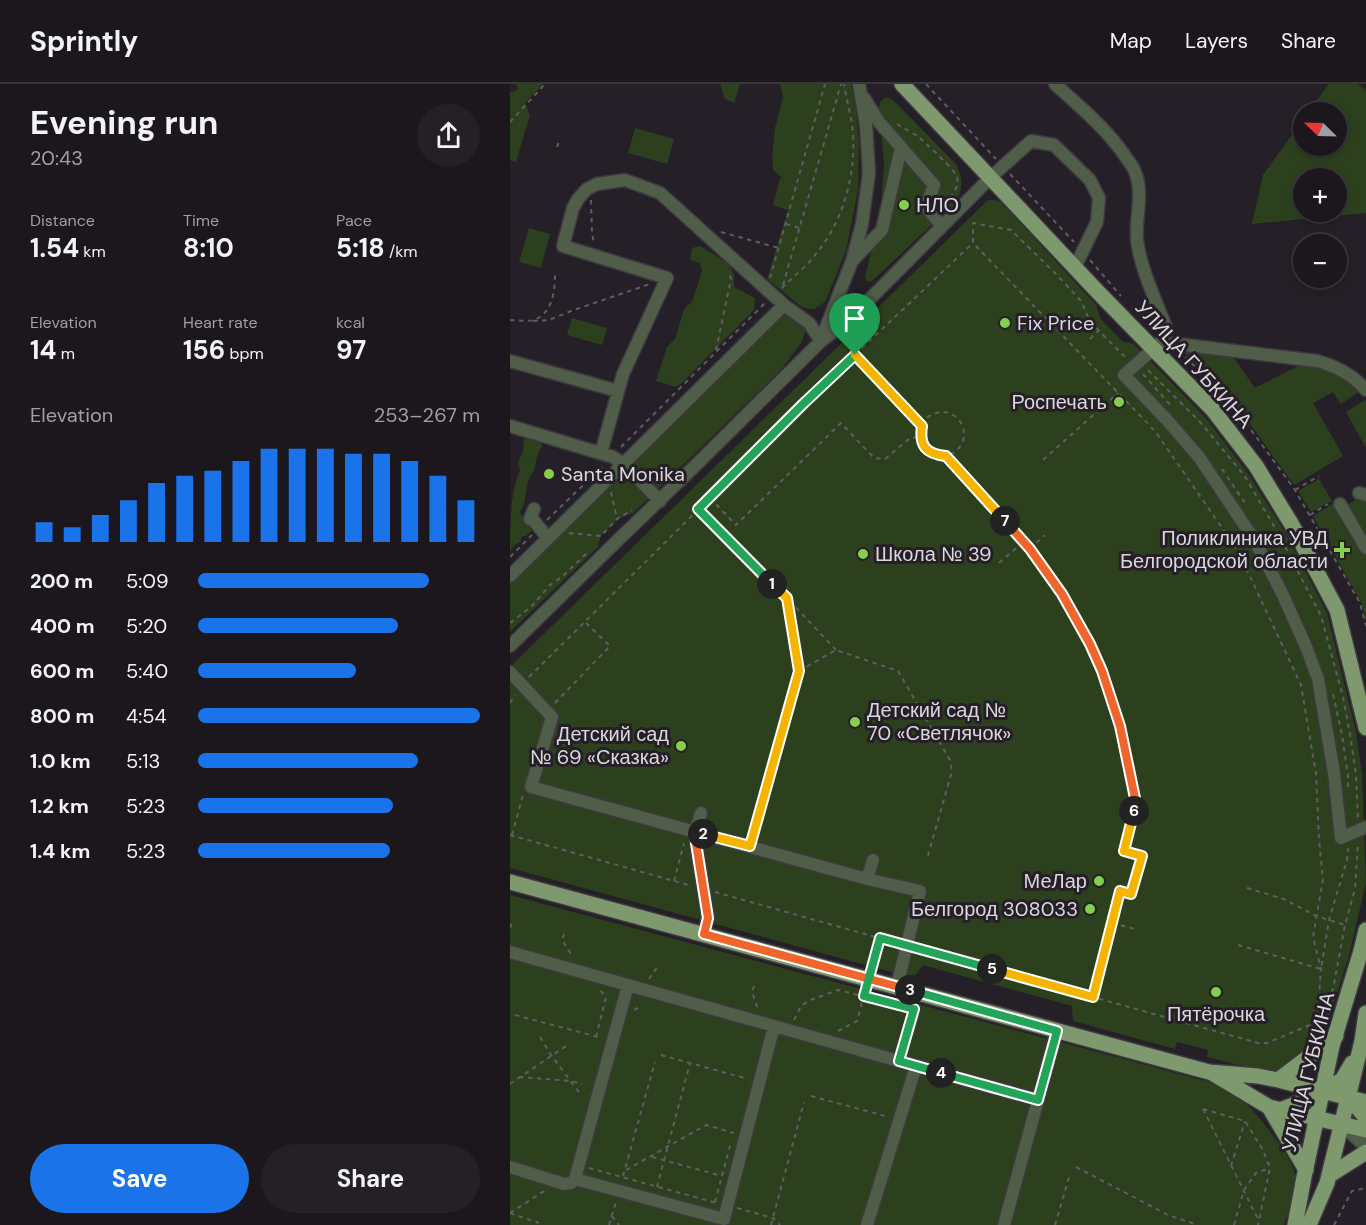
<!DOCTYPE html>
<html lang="en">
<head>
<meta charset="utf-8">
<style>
  body { margin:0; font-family:"DM Sans",sans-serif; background:#252026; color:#f1f3f6; height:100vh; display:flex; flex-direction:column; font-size:22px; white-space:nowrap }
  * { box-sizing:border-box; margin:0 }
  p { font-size:20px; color:#a09fa4 }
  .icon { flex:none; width:33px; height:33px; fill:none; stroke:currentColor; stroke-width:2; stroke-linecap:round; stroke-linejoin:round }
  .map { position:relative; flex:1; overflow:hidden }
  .details { display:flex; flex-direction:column; background:#1c171d; width:510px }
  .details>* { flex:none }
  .needle { width:39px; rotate:293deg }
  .fabs { position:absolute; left:783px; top:18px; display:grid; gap:12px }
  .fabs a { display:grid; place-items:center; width:54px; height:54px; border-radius:50%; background:#1c171d; box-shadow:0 3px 9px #0003,0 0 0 2px #3a363b; font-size:30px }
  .pin { position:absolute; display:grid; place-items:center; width:51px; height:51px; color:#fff; margin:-62px -26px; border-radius:50% 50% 50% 0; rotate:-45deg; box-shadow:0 0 6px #0007 }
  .pin .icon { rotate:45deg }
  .km { position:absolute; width:30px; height:30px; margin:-15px; border-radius:50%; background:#222; color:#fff; font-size:16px; line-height:30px; text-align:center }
  .round { display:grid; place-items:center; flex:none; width:63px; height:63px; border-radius:32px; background:#252026 }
  .head { display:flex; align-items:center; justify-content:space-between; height:102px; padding:0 30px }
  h1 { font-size:33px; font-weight:700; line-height:45px }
  .metrics { display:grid; grid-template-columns:repeat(3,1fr); gap:9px; height:102px; padding:6px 30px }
  .metrics div { display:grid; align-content:center }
  .metrics b { font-size:26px; font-weight:700 }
  .metrics small { font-size:16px; font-weight:400 }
  .metrics p { font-size:16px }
  .chart { height:168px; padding:12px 30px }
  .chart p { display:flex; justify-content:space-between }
  .chart svg { width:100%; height:108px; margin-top:6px; stroke:#1a73e8; stroke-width:6 }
  .button { display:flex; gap:12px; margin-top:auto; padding:12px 30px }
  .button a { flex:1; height:69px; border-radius:36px; background:#1a73e8; color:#fff; font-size:24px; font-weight:700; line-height:69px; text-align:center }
  .button a+a { background:#252026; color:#f1f3f6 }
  ul { padding:0 30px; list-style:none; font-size:20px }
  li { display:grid; grid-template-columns:96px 72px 1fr; align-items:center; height:45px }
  li i { height:15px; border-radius:8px; background:#1a73e8 }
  header { display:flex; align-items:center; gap:36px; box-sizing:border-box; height:84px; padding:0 30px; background:#1c171d; border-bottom:2px solid #3a363b }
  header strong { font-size:28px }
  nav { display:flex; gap:33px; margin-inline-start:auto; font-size:21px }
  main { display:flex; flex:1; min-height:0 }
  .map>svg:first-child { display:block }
  .green { fill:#2c401e; fill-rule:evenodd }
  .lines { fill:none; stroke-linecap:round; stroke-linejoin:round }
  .minor-casing { stroke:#3e3940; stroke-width:15 }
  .major-casing { stroke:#3e3940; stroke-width:18 }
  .path { stroke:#615c63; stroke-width:2; stroke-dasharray:4.5 4.5; stroke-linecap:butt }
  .minor { stroke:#505d48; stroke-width:12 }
  .major { stroke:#7e996d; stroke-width:15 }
  .split-1-casing { stroke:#fff; stroke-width:12 }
  .split-2-casing { stroke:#fff; stroke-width:12 }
  .split-3-casing { stroke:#fff; stroke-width:12 }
  .split-4-casing { stroke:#fff; stroke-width:12 }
  .split-5-casing { stroke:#fff; stroke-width:12 }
  .split-6-casing { stroke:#fff; stroke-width:12 }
  .split-7-casing { stroke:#fff; stroke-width:12 }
  .split-8-casing { stroke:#fff; stroke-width:12 }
  .split-1 { stroke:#22a559; stroke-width:8 }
  .split-2 { stroke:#f5b400; stroke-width:8 }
  .split-3 { stroke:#f0652b; stroke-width:8 }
  .split-4 { stroke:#22a559; stroke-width:8 }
  .split-5 { stroke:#22a559; stroke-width:8 }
  .split-6 { stroke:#f5b400; stroke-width:8 }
  .split-7 { stroke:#f0652b; stroke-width:8 }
  .split-8 { stroke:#f5b400; stroke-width:8 }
  .poi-dot { fill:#85cf4c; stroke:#251f27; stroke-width:2 }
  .labels { text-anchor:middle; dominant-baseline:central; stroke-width:6; stroke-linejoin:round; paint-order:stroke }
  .poi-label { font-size:20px; fill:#dbd7dd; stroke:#251f27; text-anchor:start }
  .street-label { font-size:20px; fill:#dbd7dd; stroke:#251f27 }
</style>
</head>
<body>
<header>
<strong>Sprintly</strong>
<nav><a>Map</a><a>Layers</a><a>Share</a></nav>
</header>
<main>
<section class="details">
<div class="head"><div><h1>Evening run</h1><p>20:43</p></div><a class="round"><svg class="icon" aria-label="share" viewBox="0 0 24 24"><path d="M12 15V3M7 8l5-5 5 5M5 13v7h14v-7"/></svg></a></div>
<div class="metrics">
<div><p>Distance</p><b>1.54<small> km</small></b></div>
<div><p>Time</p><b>8:10</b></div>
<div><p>Pace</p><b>5:18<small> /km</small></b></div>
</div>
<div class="metrics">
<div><p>Elevation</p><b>14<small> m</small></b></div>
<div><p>Heart rate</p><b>156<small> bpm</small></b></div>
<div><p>kcal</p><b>97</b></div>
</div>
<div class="chart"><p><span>Elevation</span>253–267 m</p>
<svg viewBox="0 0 160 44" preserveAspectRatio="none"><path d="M5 44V36M15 44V38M25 44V33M35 44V27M45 44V20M55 44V17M65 44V15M75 44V11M85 44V6M95 44V6M105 44V6M115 44V8M125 44V8M135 44V11M145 44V17M155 44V27"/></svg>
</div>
<ul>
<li><b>200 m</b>5:09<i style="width:82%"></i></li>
<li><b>400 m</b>5:20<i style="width:71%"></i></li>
<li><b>600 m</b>5:40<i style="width:56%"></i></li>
<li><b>800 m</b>4:54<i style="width:100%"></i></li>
<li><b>1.0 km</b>5:13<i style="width:78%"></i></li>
<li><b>1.2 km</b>5:23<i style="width:69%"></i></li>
<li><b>1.4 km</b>5:23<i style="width:68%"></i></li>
</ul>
<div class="button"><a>Save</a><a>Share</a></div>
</section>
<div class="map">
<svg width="856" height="1141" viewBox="0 0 856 1141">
  <rect width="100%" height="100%" fill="#251f27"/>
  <path class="green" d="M6 0H33L15 19 20 31 6 78 0 76V8H2L8 5Z
    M210 0H230L224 19 215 15Z
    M270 0H341L346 26 349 60 348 106 336 167 315 218 304 225H299L292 223 257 195 278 126 263 121 270 94H273L263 86 262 72 265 44 273 14Z
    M819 0H848L856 7V129L742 140 753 91 793 35 794 62H826V28H798ZM826 94V128H794V94Z
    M375 14H380L385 18 446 80C453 95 453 101 447 117L362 197 358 198 356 196 355 192 370 134 374 82 369 23 370 18Z
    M125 44 164 55 157 80 118 69Z
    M479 116H483L491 118 586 221 590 234 612 257 624 260 695 333 737 388 773 445 817 529 846 648 852 690 856 799 839 871 814 951 768 986C752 989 714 977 697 973L698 966 667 958 665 965 563 937 562 922 413 881 403 894 0 784V583L476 118Z
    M19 144 40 150 31 184 9 178Z
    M190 162 218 179 224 190V203L245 214 244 226 171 300 165 303 146 297 157 263 165 255 174 225 182 218 192 187 190 179 180 176 182 164Z
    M274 224 294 240 296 246 291 259 271 286 145 408 117 379Z
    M62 234 97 244 92 261 57 251Z
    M667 262 720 268 745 304 798 277 820 283 853 305 831 320 823 308 803 319 833 372 784 401 719 311Z
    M856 316V364L836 328Z
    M19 353 29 356 32 362 27 372 25 384 18 397 14 421 9 429 16 435 23 445 16 452H12L10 458 3 462 0 469C0 446 0 405 10 387L8 378 13 368 14 355Z
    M113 383 141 412 123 429 108 435 91 452 88 463 0 548V493Z
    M809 395 822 417 801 428 788 407Z
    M850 413 856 414V459L834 423Z
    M824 419 856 472V536L851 518 803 432Z
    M0 811 699 998C711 1004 724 1010 735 1019 748 1030 780 1071 784 1087 789 1104 779 1125 774 1141H0Z"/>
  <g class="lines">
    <g class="minor-casing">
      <path id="minor" d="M545 0C569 22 597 45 615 72 618 77 623 82 625 88 634 110 625 133 627 156 630 183 646 217 656 243L654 252 651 258 614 291 657 336 689 373 745 457 772 509 797 565 808 595 824 689 831 754 856 743
        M354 14 369 38 424 101 416 123 432 142
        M342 177 372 146 391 64
        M311 256 342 177 352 140 359 89 356 41 349 0
        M651 258 807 277C826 282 842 290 856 306
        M0 277 108 307
        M0 342 103 373 114 380 150 417
        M91 369 113 290 157 194 53 162 63 124 68 115 77 105 87 100 115 96 150 109 274 221 299 239 311 257
        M849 409 856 411
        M830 420 856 464
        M24 425 20 435 24 437 38 454
        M0 492 274 221
        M0 562 108 456 190 377 311 257 340 235 481 93 521 57 544 61 580 96 589 114 587 138 565 183
        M0 588 42 633 21 703 357 795 410 807 387 902
        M191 729 185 748 186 759 198 834 194 850
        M357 795 363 776
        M0 868 528 1016 494 1141
        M528 1016 547 947
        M831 1040 856 1063
        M0 1083 54 1100 61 1099 65 1095 214 1135 264 942
        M65 1095 118 901
        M357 1141 406 982"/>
    </g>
    <g class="major-casing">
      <path id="major" d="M392 0 586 206 703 326 746 382 782 441 827 526 856 644
        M0 798 699 988 748 992 768 996 856 1018
        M702 989 759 1023 856 1046
        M768 996 826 952
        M837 1011 856 1034
        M759 1023 796 1086
        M770 1026 796 1016 832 996 842 979
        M820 1091 856 1068
        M785 1141 794 1093 822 962 851 867 856 846
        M799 1141 817 1099 852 957 856 929"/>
    </g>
    <path class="path" d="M416 0 486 75
      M0 38 35 0
      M387 40C393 44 401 48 407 52 415 58 445 86 447 93 449 102 445 108 439 114
      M47 63 50 55
      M500 90 564 158
      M81 116 82 150 84 159
      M276 140 289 144
      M211 148 269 164
      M580 176 611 212
      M260 194 315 0
      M273 201 331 0
      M272 204C283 193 296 183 305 171 334 137 348 85 342 41 340 27 336 14 334 0
      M0 236C7 236 18 238 24 236 43 229 45 206 45 189
      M23 237 39 236 61 227 140 200
      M580 255 593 242
      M206 266 221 195 218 187
      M345 271 412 342
      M675 273 717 313 785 406 850 519 856 542
      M638 286 690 338 734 391 768 449 811 532 833 613 840 650 846 691 848 735
      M633 290 663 324
      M410 350a22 22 0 1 1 44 0a22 22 0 1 1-44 0Z
      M111 363 255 219
      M436 372 520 465 552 510 580 560 592 587 610 642 626 719 614 767 631 772 621 810 610 807 583 913
      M533 376 608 309
      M712 385 737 422
      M785 406 809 392
      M101 408 107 435
      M200 414 226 441 331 339 364 374 375 375 400 354 410 353
      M188 425 277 514 289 587 243 753
      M800 431 818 420
      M37 436 93 382
      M59 449 91 452 107 435 122 426
      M520 465 535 451
      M0 473 22 451
      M489 479 513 458
      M276 500 277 514 326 566
      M0 539 22 522 40 501 53 492 78 468
      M289 587 326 566 388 587 440 676 442 687 417 775
      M19 593 200 414 293 320 463 159
      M823 610 832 651 838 692V707
      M0 619 5 611
      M45 619 100 562 75 538
      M0 751 182 802
      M2 751 13 711
      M164 797 174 759
      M737 804 774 815 806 832 835 841
      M205 808 387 859
      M602 839 625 845
      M0 844 3 836
      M54 850 52 856 63 873
      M728 861 811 885 819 836 837 776 838 764
      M407 864 748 959H757L807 938 811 885 803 853 813 795 809 756 806 690 791 601 728 467 645 347 463 159V139L501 146 548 192 571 217 578 233 589 247 617 275
      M361 885 370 854
      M139 895 148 882
      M244 902 242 908 248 925
      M124 926 130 923
      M5 931 92 954
      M284 936 291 922 298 917 328 906 404 925 392 967
      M807 938H812L823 905 835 841 845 805 848 759
      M328 947 347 937 354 911
      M30 953 41 971 71 1011
      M86 953 96 913 89 905
      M151 971 238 995
      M9 993 62 997 72 1000
      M0 1000 56 962
      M301 1012 379 1033
      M693 1025 735 1037 753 1066 760 1084 748 1141
      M693 1025 748 1135
      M142 1073 212 1092
      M721 1082 735 1037
      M566 1083 658 1131 685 1140 684 1141
      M79 1084 207 1119
      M116 1086 196 1041 224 1049
      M113 1092 145 978
      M147 1103 180 979
      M205 1118 221 1058
      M227 1124 263 1134 270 1141
      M0 1129 36 1106
      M0 1129 29 1139
      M102 1132 109 1141
      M99 1141 106 1118
      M261 1141 294 1018
      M545 1141 560 1090
      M724 1141 734 1106 746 1089 760 1084
      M824 1141 842 1107 856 1104"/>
    <use href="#minor" class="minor"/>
    <use href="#major" class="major"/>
  </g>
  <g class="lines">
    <g class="split-1-casing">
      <path id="split-1" d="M262 500 188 425 293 320 345 271"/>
    </g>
    <g class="split-2-casing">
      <path id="split-2" d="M193 750 240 762 289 587 277 514 262 500"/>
    </g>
    <g class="split-3-casing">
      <path id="split-3" d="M193 750 185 748 186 759 198 834 194 850 400 906"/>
    </g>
    <g class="split-4-casing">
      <path id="split-4" d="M400 906 547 947 528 1016 431 989"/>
    </g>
    <g class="split-5-casing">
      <path id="split-5" d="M431 989 389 977 404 925 354 912 370 854 482 885"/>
    </g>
    <g class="split-6-casing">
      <path id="split-6" d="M482 885 583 913 610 807 621 810 632 772 614 767 624 727"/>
    </g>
    <g class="split-7-casing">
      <path id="split-7" d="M495 437 520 465 552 510 580 560 592 587 610 642 626 719 624 727"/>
    </g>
    <g class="split-8-casing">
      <path id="split-8" d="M345 271 412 342C409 362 416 370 436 372L495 437"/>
    </g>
    <use href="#split-1" class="split-1"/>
    <use href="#split-2" class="split-2"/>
    <use href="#split-3" class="split-3"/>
    <use href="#split-4" class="split-4"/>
    <use href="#split-5" class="split-5"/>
    <use href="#split-6" class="split-6"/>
    <use href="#split-7" class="split-7"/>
    <use href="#split-8" class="split-8"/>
  </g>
  <g class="poi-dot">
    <circle cx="394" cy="121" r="6"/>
    <circle cx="495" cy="239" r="6"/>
    <circle cx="609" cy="318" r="6"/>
    <circle cx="39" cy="390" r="6"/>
    <path d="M829 457h6v6h6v6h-6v6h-6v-6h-6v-6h6z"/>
    <circle cx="353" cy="470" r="6"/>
    <circle cx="345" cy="638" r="6"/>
    <circle cx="171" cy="662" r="6"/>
    <circle cx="589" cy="797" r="6"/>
    <circle cx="580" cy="825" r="6"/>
    <circle cx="706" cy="908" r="6"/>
  </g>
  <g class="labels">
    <g class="poi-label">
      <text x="406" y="121">НЛО</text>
      <text x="507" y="239">Fix Price</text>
      <text x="597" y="318" text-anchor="end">Роспечать</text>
      <text x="51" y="390">Santa Monika</text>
      <text x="818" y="454" text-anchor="end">Поликлиника УВД<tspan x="818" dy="23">Белгородской области</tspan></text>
      <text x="365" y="470">Школа № 39</text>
      <text x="357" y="626">Детский сад №<tspan x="357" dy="23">70 «Светлячок»</tspan></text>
      <text x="159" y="650" text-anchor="end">Детский сад<tspan x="159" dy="23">№ 69 «Сказка»</tspan></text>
      <text x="577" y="797" text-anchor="end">МеЛар</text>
      <text x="568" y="825" text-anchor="end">Белгород 308033</text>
      <text x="706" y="930" text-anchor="middle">Пятёрочка</text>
    </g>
    <g class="street-label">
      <text transform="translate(684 280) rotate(48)">УЛИЦА ГУБКИНА</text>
      <text transform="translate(798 988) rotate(-76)">УЛИЦА ГУБКИНА</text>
    </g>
  </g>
</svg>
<div class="fabs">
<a><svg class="needle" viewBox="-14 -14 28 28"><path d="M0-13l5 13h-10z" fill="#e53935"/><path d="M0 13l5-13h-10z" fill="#a09fa4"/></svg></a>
<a>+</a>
<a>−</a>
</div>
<div class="pin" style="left:345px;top:271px;background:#1e9e55"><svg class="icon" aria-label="arrive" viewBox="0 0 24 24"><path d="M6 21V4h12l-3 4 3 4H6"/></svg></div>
<b class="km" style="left:262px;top:500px">1</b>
<b class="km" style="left:193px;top:750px">2</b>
<b class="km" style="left:400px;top:906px">3</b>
<b class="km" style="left:431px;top:989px">4</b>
<b class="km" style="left:482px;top:885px">5</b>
<b class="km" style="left:624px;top:727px">6</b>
<b class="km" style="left:495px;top:437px">7</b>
</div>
</main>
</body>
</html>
